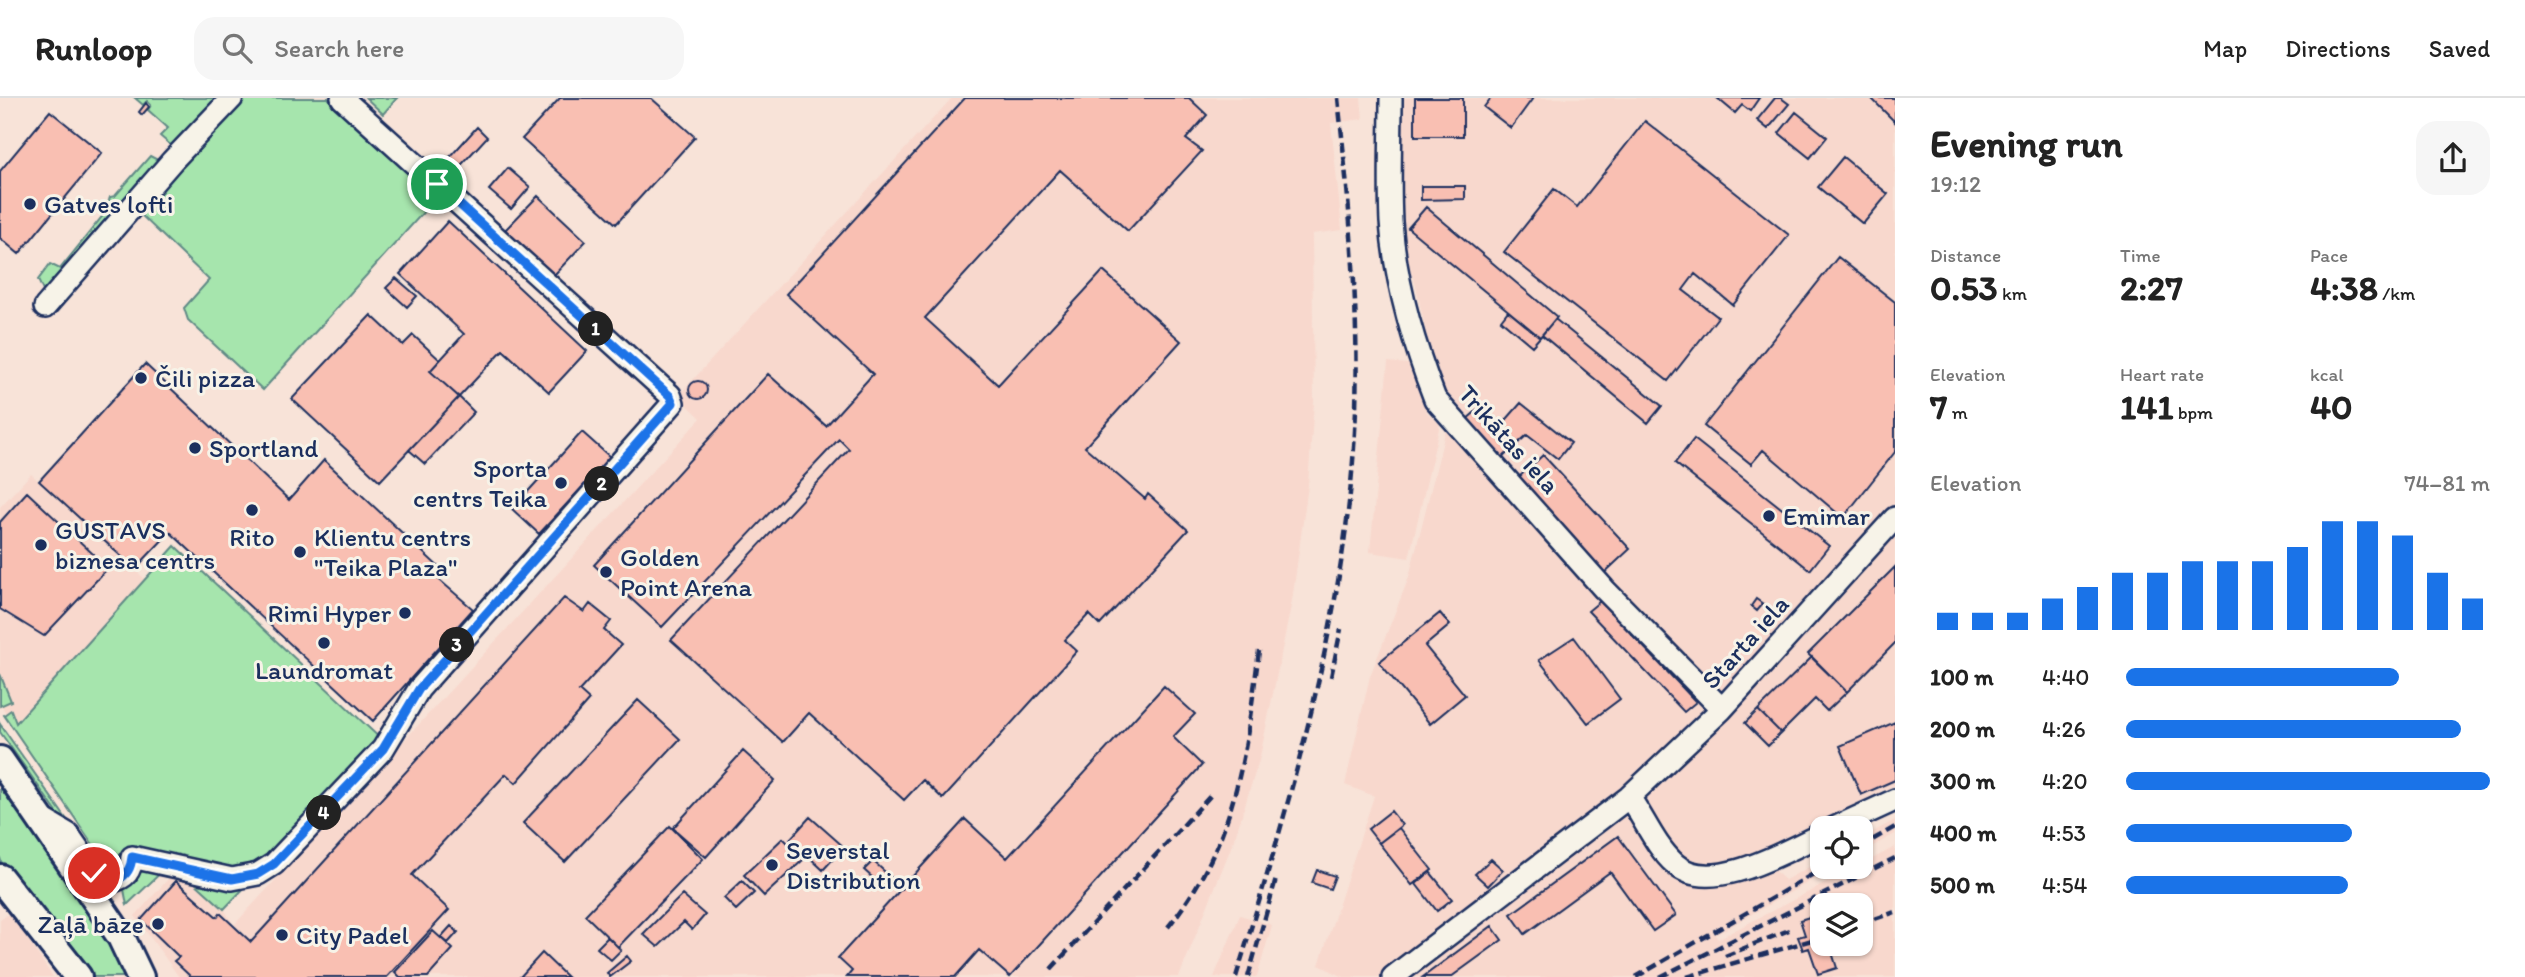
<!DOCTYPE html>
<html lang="en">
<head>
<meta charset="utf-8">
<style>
  body { margin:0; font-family:Itim,sans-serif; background:#f6f6f6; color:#222; height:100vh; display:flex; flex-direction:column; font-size:26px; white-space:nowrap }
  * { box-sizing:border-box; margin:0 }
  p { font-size:23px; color:#767676 }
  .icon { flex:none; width:38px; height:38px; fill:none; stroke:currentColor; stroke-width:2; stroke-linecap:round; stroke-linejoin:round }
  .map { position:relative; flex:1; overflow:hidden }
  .details { display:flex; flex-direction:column; background:#fff; width:630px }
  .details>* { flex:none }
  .tools { position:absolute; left:1810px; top:718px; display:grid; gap:14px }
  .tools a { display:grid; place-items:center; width:63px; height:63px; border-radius:14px; background:#fff; box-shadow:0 2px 5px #0004; font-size:35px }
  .pin { position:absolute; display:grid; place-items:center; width:60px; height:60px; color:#fff; margin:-30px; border:4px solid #fff; border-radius:50%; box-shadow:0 2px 7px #0007 }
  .km { position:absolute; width:35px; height:35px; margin:-18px; border-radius:50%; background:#222; color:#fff; font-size:19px; line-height:35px; text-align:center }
  .round { display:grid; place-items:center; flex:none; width:74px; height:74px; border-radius:21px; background:#f6f6f6 }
  .head { display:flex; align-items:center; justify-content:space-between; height:119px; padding:0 35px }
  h1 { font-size:38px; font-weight:700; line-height:52px }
  .stats { display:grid; grid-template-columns:repeat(3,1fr); gap:10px; height:119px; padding:7px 35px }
  .stats div { display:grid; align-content:center }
  .stats b { font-size:35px; font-weight:700 }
  .stats small { font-size:19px; font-weight:400 }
  .stats p { font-size:19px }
  .chart { height:196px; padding:14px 35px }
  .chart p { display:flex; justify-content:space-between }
  .chart svg { width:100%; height:126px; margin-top:7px; stroke:#1a73e8; stroke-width:6 }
  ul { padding:0 35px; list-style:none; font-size:23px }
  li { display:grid; grid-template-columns:112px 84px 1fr; align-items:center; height:52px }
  li i { height:18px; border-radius:9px; background:#1a73e8 }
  header { display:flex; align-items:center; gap:42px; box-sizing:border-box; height:98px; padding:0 35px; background:#fff; border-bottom:2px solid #e0e0e0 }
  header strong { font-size:33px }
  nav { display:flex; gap:38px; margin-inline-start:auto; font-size:24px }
  .search { width:490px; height:63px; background:#f6f6f6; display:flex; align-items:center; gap:18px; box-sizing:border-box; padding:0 24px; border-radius:21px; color:#767676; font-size:26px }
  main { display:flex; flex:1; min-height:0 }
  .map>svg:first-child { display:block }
  .built { fill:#f8d8cd; fill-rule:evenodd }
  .green { fill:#a6e5ad; stroke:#608a86; stroke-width:2 }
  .building { fill:#f9bfb2; stroke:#1b2f5e; stroke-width:2 }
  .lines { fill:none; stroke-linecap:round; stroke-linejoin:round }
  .minor-casing { stroke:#1b2f5e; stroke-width:26 }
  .major-casing { stroke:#1b2f5e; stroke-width:32 }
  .minor { stroke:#f7f3e8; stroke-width:21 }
  .major { stroke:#f7f3e8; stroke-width:26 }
  .rail { stroke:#1b2f5e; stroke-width:4.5; stroke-dasharray:10 5; stroke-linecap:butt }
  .route-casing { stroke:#fff; stroke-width:14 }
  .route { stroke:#1a73e8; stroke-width:9 }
  .poi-dot { fill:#1b2f5e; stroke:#f7f3e8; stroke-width:2.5 }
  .labels { text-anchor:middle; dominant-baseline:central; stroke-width:6; stroke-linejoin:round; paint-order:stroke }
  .poi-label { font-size:26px; fill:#1b2f5e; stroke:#f7f3e8; text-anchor:start }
  .street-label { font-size:26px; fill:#1b2f5e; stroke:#f7f3e8 }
</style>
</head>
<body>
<header>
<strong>Runloop</strong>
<div class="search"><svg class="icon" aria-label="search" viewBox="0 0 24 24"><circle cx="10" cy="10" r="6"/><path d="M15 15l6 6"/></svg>Search here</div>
<nav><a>Map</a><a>Directions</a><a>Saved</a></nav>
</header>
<main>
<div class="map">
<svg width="1895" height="879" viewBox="0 0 1895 879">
  <rect width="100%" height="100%" fill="#f8e3d8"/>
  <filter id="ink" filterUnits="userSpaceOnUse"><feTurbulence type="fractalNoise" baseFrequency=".0143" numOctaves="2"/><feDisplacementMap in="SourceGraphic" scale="14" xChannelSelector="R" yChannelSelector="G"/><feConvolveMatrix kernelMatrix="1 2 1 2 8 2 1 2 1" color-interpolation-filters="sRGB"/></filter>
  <g filter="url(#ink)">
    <path class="built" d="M952 0H1361L1363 21 1331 25 1342 132 1312 136 1314 304 1308 387 1292 503 1260 659 1234 742 1179 879H179L135 818 178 770 224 811 234 827 701 320 678 298Z
      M1399 0H1895V687L1776 744V774L1785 782 1822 762V768H1837L1715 837 1718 841 1895 749V879H1344L1319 867 1374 698 1345 687 1370 578 1409 479 1446 331 1416 188 1400 145ZM1822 807H1860V845H1822Z
      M1388 264 1417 267 1427 314 1440 326 1409 460 1370 454Z
      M31 376 145 481 13 627 0 605V409Z
      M1895 722V736L1860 755V741Z
      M10 815 53 879H0V822Z
      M1240 817 1272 827 1257 879H1214Z"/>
    <path class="green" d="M135 0H221L174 50 160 38 168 30 148 12 151 7 147 3 143 7Z
      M244 0H328L437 99 263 292 188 222 184 210 209 182 139 115Z
      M366 0H397L383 16Z
      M150 58 158 62V68L47 194 43 193 38 182 50 166 60 171 105 115 110 99 115 98Z
      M175 448 384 644 224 811 172 764 127 807 120 771 113 773 108 761 94 748 4 617 11 612 16 625Z
      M0 576 11 603 0 608Z
      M0 626 86 749 102 764 106 773 96 770 0 634Z
      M0 689 85 808 131 879H91C75 861 3 778 0 760 0 737 0 712 0 689Z"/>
    <path class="building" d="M560 0H651L695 39 616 126 522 41Z
      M965 0H1189L1207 17 1186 41 1202 53 1128 133 1060 72 925 220 998 287 1103 173 1181 243 1085 349 1145 401 1148 396 1188 432 1100 527 1089 516 1065 542 1077 553 943 701 923 682 904 702 809 615 783 644 671 542 849 351 839 341 662 529 594 467 768 276 826 328 873 276 786 196Z
      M1415 0H1463V38H1415Z
      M1491 0H1533L1511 30 1484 9Z
      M1717 0H1759L1750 13 1742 7 1735 15Z
      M1775 0H1781L1789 6 1768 31 1757 22Z
      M1871 0H1895V24Z
      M146 5 149 9 142 17 139 14Z
      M50 13 102 55 19 156 0 140V73Z
      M1796 14 1827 39 1810 60 1779 35Z
      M1645 23 1789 137 1733 207 1695 176 1683 192 1718 219 1668 283 1504 154 1554 91 1577 109Z
      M477 29 487 39 451 78 441 69Z
      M1843 59 1888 96 1863 126 1818 89Z
      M508 70 530 89 511 111 489 92Z
      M1421 88H1465V101L1421 102Z
      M538 98 586 143 553 178 505 132Z
      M1426 109 1557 219 1540 239 1408 130Z
      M448 123 587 253 549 294 503 252 459 299 430 273 464 236 400 176Z
      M1838 159 1895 204V354L1843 420 1763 352 1751 366 1704 328Z
      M396 180 417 198 407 209 386 190Z
      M1508 213 1540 239 1532 248 1501 222Z
      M371 217 403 247 413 237 440 262 430 273 459 299 380 383 292 301Z
      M1555 221 1662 308 1648 325 1542 237Z
      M145 266 289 402 324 362 442 472 436 479 473 511 373 623 170 434 135 471 39 383Z
      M689 292a9 9 0 1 1 18 0a9 9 0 1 1-18 0Z
      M459 299 474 314 425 366 409 352Z
      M1521 305 1571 345 1558 361 1527 337 1516 347 1500 329Z
      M1481 309 1516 347 1501 361 1466 322Z
      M582 334 610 359 539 436 512 411Z
      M1694 341 1829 448 1810 472 1675 365Z
      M1543 357 1630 451 1601 478 1531 401 1535 397 1519 379Z
      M27 394 108 470 44 538 0 511V424Z
      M1895 469V545L1847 594 1808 556Z
      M564 500 584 514 590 506 611 523 604 532 621 547 579 593 589 602 516 685 506 676 412 777 449 812 387 879H191L174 863 179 859 141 822 176 783 217 819 220 815 251 844Z
      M1756 501 1763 506 1757 513 1751 508Z
      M1600 503 1696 604 1684 614 1588 513Z
      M1440 515 1450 527 1425 548 1465 597 1430 626 1379 564Z
      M1574 539 1620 601 1588 625 1539 562Z
      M1812 559 1847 594 1827 613 1815 601 1781 635 1758 612Z
      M1164 588 1195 616 1173 639 1202 667 1010 879 979 852 955 879H847L852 873 838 860 965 721 1007 760Z
      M638 602 680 641 565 764 523 725Z
      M1758 612 1781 635 1768 648 1745 625Z
      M1895 624V682L1861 697 1840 648Z
      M743 653 775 682 706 759 673 730Z
      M1391 713 1402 727 1379 745 1368 731Z
      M810 719 844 749 823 772 790 741Z
      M670 728 703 761 618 849 585 817Z
      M1399 730 1432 772 1412 787 1379 745Z
      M1618 738 1676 817 1653 833 1610 774 1525 836 1511 816Z
      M783 740 804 761 764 798 744 777Z
      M1491 761 1503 772 1488 788 1475 776Z
      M873 763 894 782 885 791 864 772Z
      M1317 772 1335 778 1330 791 1312 785Z
      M1430 774 1452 801 1437 813 1416 786Z
      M742 783 754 795 736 812 724 800Z
      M682 797 705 817 692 832 684 824 658 849 643 836Z
      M1822 815V845H1829L1837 870 1818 876 1809 850 1803 852 1798 839 1805 837 1800 822Z
      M451 828 458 834 448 845 441 839Z
      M1492 828 1502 842 1451 879H1423Z
      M433 833 453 851 428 879H400L395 874Z
      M608 839 621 852 611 862 597 850Z
      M542 855 567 879H520Z
      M627 858 631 863 610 879 607 875Z"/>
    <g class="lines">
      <g class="minor-casing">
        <path id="minor" d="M1391 0C1391 41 1389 83 1391 124 1395 182 1414 247 1435 301L1604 491 1722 611
          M45 209 172 63 232 0
          M1629 699C1644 720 1655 748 1675 766 1710 798 1786 753 1822 736
          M41 720 68 736 95 775 112 783C126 780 131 773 132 759L232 781 258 776 274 766 383 651 419 591 673 305 670 297 342 0
          M1834 730 1895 702
          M1393 879 1629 699 1722 611 1895 420"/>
      </g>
      <g class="major-casing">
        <path id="major" d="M0 662 121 839 140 879
          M0 780 78 879"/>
      </g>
      <use href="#minor" class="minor"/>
      <use href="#major" class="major"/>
      <path class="rail" d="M1331 579 1341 531
        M1860 749 1895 729
        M1860 826 1895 814
        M1168 829C1237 743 1245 658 1259 553
        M1725 858 1789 832
        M1051 871 1212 696
        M1236 879C1293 694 1349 506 1356 311 1359 207 1349 104 1338 0
        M1248 879 1276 781
        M1636 879 1827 768
        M1660 879 1895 760
        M1687 879 1822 839"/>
    </g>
  </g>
  <g class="lines" filter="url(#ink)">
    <g class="route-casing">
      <path id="route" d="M94 775C112 789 130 781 132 759L232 781 258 776 274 766 383 651 419 591 673 305 670 298 437 86"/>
    </g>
    <use href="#route" class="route"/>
  </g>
  <g class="poi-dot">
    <circle cx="30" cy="106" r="7"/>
    <circle cx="141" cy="280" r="7"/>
    <circle cx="195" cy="350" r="7"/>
    <circle cx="561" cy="385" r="7"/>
    <circle cx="252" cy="412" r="7"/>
    <circle cx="1769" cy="418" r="7"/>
    <circle cx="41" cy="447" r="7"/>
    <circle cx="300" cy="454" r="7"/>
    <circle cx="606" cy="474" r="7"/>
    <circle cx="405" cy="515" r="7"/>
    <circle cx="324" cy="545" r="7"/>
    <circle cx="772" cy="767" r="7"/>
    <circle cx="158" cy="826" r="7"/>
    <circle cx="282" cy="837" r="7"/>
  </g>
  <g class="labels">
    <g class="poi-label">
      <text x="44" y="106">Gatves lofti</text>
      <text x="155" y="280">Čili pizza</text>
      <text x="209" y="350">Sportland</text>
      <text x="547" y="370" text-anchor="end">Sporta<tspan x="547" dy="30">centrs Teika</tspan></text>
      <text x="1783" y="418">Emimar</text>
      <text x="55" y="432">GUSTAVS<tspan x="55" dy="30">biznesa centrs</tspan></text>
      <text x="252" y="439" text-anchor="middle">Rito</text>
      <text x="314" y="439">Klientu centrs<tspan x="314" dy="30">"Teika Plaza"</tspan></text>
      <text x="620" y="459">Golden<tspan x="620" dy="30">Point Arena</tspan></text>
      <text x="391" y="515" text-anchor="end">Rimi Hyper</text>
      <text x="324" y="572" text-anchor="middle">Laundromat</text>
      <text x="786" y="752">Severstal<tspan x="786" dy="30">Distribution</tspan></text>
      <text x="144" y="826" text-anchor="end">Zaļā bāze</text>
      <text x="296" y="837">City Padel</text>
    </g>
    <g class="street-label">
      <text transform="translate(1509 341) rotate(48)">Trikātas iela</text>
      <text transform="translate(1745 544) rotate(-48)">Starta iela</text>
    </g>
  </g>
</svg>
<div class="tools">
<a><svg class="icon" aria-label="locate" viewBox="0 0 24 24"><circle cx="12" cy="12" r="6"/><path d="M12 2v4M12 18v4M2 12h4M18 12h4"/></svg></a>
<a><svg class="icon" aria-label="layers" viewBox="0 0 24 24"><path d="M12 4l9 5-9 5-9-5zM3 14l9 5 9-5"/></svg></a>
</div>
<div class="pin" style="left:437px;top:86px;background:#1e9e55"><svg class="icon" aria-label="arrive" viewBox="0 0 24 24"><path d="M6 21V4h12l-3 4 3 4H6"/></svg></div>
<div class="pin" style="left:94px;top:775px;background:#d93025"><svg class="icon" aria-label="check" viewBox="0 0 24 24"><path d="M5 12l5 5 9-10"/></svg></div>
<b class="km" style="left:596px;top:231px">1</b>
<b class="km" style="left:602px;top:386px">2</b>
<b class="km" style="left:457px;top:547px">3</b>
<b class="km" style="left:324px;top:715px">4</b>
</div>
<section class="details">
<div class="head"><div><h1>Evening run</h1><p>19:12</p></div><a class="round"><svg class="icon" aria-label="share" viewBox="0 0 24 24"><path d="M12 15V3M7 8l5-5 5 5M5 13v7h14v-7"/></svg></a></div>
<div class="stats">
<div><p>Distance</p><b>0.53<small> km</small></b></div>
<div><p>Time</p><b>2:27</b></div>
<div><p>Pace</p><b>4:38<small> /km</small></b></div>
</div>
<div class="stats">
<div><p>Elevation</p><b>7<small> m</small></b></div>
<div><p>Heart rate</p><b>141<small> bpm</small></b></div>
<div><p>kcal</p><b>40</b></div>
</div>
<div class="chart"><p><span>Elevation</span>74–81 m</p>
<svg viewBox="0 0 160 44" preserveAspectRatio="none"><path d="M5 44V38M15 44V38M25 44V38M35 44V33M45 44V29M55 44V24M65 44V24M75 44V20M85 44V20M95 44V20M105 44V15M115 44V6M125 44V6M135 44V11M145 44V24M155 44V33"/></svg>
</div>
<ul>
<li><b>100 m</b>4:40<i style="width:75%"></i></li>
<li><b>200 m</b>4:26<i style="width:92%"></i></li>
<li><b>300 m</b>4:20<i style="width:100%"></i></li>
<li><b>400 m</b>4:53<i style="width:62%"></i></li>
<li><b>500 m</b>4:54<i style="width:61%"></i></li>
</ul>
</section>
</main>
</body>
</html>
